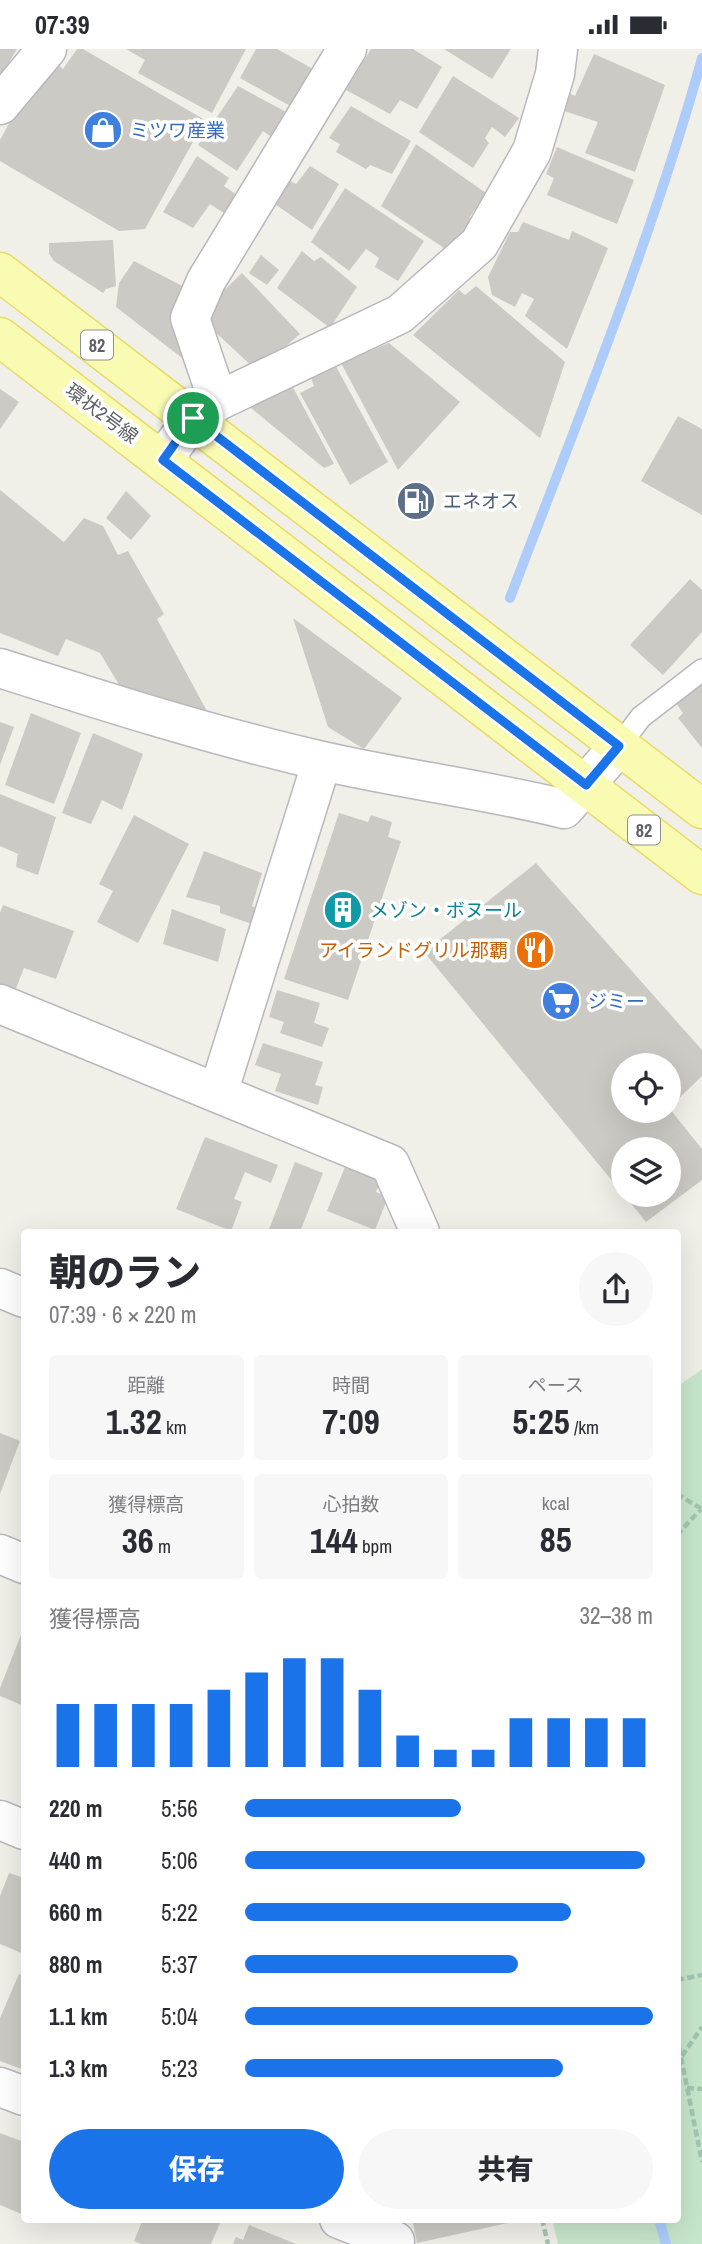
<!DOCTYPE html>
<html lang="ja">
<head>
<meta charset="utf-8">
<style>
  body { margin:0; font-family:"Archivo Narrow","Noto Sans JP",sans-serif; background:#f7f7f7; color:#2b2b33; height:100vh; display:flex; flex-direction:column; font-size:26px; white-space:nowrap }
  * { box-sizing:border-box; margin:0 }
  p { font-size:23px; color:#7c7c81 }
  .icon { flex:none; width:38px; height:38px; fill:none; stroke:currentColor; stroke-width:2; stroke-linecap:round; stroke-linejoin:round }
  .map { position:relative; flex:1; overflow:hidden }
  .details { position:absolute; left:21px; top:1180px; width:660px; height:994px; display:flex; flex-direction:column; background:#fff; border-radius:7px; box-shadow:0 7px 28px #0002 }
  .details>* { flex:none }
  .controls { position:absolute; left:611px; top:1004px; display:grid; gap:14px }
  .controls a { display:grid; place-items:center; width:70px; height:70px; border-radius:50%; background:#fff; box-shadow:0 7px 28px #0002; font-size:35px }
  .pin { position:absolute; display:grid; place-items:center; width:60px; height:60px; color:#fff; margin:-30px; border:4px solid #fff; border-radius:50%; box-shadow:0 2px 7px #0007 }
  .round { display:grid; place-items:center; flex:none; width:74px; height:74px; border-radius:37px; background:#f7f7f7 }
  .headline { display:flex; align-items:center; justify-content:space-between; height:119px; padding:0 28px }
  h1 { font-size:38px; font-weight:800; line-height:52px }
  .stats { display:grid; grid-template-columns:repeat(3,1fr); gap:10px; height:119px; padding:7px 28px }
  .stats div { display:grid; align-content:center; border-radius:7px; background:#f7f7f7; text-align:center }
  .stats b { font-size:35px; font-weight:800 }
  .stats small { font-size:19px; font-weight:400 }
  .stats p { font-size:19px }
  .chart { height:196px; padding:14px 28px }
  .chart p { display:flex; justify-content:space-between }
  .chart svg { width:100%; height:126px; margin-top:7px; stroke:#1a73e8; stroke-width:6 }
  .cta { display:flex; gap:14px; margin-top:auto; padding:14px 28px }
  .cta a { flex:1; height:80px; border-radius:42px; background:#1a73e8; color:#fff; font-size:28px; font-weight:800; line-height:80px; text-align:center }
  .cta a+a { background:#f7f7f7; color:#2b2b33 }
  ul { padding:0 28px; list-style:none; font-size:23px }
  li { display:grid; grid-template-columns:112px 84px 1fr; align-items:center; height:52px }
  li i { height:18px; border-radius:9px; background:#1a73e8 }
  .status { display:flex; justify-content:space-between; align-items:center; height:49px; padding:0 35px; background:#fff; direction:ltr }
  .status svg { height:19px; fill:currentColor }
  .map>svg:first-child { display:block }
  .green { fill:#c6e6cb }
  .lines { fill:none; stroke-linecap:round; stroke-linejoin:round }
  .stream { stroke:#adccfa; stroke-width:10 }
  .building { fill:#cccac4; fill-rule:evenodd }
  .lane-casing { stroke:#b8b8bd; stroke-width:24 }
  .street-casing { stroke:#b8b8bd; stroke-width:41 }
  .primary-casing { stroke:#eadb67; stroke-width:41 }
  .path { stroke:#a0c6b1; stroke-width:4.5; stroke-dasharray:7 3.5; stroke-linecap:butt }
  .lane { stroke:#fff; stroke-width:21 }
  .street { stroke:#fff; stroke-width:38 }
  .primary { stroke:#fafbb2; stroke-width:38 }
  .route-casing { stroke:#fff; stroke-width:14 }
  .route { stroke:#1a73e8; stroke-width:9 }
  .labels { text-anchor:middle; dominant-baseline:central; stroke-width:7; stroke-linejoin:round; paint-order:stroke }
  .shield { fill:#fff; stroke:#8f9095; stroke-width:2 }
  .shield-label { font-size:18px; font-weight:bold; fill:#5f6167 }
  .shop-label { font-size:19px; fill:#366cbe; stroke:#fff; text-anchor:start }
  .street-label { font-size:19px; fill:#5f6167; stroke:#fff }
  .service-label { font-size:19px; fill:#4e5e75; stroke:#fff; text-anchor:start }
  .culture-label { font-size:19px; fill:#0d838f; stroke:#fff; text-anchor:start }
  .food-label { font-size:19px; fill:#c56008; stroke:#fff; text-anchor:end }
</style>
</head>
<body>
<div class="status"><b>07:39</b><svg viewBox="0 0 49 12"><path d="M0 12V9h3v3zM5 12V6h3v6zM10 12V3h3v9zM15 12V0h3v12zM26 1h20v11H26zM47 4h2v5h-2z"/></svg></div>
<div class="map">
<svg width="702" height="2195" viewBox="0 0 702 2195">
  <rect width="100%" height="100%" fill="#f0efe8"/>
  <path class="green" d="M702 1320V2195H558L552 2170H677V1338Z"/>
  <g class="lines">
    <path class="stream" d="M510 549C578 370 651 193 702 9
      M659 2170 666 2195"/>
  </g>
  <path class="building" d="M0 0H17L0 28Z
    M77 0H83L205 71 145 180 119 182 0 112V91L29 39 55 13 63 20Z
    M126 0H246L212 64 138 24 145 11Z
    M256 0H277L315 21 292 58 240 29Z
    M371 0H413L442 18 417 60 400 51 390 65 346 41Z
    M444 0H511L492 30Z
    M594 5 665 36 635 123 585 104 598 73 561 61 567 43 575 47Z
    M453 27 519 69 505 88 492 78 485 89 489 94 473 119 419 83Z
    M238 37 288 64 273 89 263 82 237 122 198 96Z
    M351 57 411 92 392 125 370 116 366 120 336 103 340 95 329 89Z
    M416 95 486 144 469 169 476 173 447 201 381 157Z
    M557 98 634 131 617 175 547 146 554 129 546 125Z
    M197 107 229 129 224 137 247 153 233 170 210 155 193 179 163 163Z
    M310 117 339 135 312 181 272 153 285 129 296 135Z
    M345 139 424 192 398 232 375 218 379 209 366 200 349 222 311 193Z
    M523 173 569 191 572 182 608 199 567 300 525 267 534 250 522 244 515 258 492 246 488 228 510 183H518Z
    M113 191 116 237 106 240 103 244 54 212 49 205V194Z
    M302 202 314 212 321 208 357 238 330 279 277 239Z
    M261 206 279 221 267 236 249 224Z
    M134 212 194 243 195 319 116 258 119 234Z
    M242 224 300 285 257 322 198 267Z
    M476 237 565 313 540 389 413 286 459 241 465 246Z
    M389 294 460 353 398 421 341 314Z
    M333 312 388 413 350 436 300 344 314 337 310 326Z
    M289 331 334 415 324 419 245 354Z
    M0 340 19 353 0 380Z
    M678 367 702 380V466L641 432Z
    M0 441 64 493 84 469 103 477 118 506 128 502 164 565 157 570 214 675 124 644 100 604 66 590 58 607 0 584Z
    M126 442 151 467 131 491 106 469Z
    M690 530 702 541V583L663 626 630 596Z
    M293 569 402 649 364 700 328 678Z
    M702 634V699L678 669 683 664 676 654Z
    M31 664 81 684 54 755 5 736Z
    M0 673 14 678 0 716Z
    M93 684 143 705 122 761 102 751 91 775 62 764Z
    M0 745 56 768 38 826 16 818 18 805 0 797Z
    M339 764 368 773 371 766 392 773 388 788 401 792 348 951 284 930Z
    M134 766 189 795 138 894 97 873 113 842 99 835Z
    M204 802 262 824 252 857 258 860 252 875 220 864V857L186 848Z
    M536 814 702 1001V1027L669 1059 702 1100V1131L646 1173 624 1146H668V1101H623V1145L424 903ZM623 1017H668V1062H623Z
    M3 856 74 882 56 930 24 919 15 942 0 937V864Z
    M172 860 226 880 218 913 163 895Z
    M277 941 320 954 314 974 329 979 322 998 280 984 284 973 269 968Z
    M263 994 323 1013 315 1036 323 1038 318 1056 275 1042 281 1025 255 1016Z
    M205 1088 278 1116 271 1134 245 1123 234 1150 242 1153 231 1182 176 1160Z
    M295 1113 323 1124 300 1183H268Z
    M345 1118 381 1132 376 1143 388 1148 375 1181 327 1162Z
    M0 1384 20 1392 0 1445Z
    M24 1578V1657L0 1647V1639Z
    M9 1824 24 1829V1905L0 1895V1847Z
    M19 1925 24 1927V2021L0 2012V1969Z
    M0 2084 24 2093V2166L0 2156Z
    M143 2170H215L221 2172 211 2195H141L134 2192Z
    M432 2170H511L512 2173 417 2194 413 2174Z
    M249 2176 296 2195H233L236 2188 243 2191Z"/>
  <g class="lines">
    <g class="lane-casing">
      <path id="lane" d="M619 697 641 668 702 621"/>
    </g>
    <g class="street-casing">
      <path id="street" d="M0 56 47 0
        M218 352 400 265 479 195 532 102 555 25 558 0
        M163 411 193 369 218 352 190 269 206 232 347 0
        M0 619C106 653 210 686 318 711 400 730 483 740 564 760L619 697
        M0 955 390 1115 420 1183
        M218 1044 322 712
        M0 1239 24 1249
        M0 1505 24 1515
        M0 1771 24 1781
        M0 2038 24 2047
        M339 2170 395 2192"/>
    </g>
    <g class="primary-casing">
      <path id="primary" d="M0 223 702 760
        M0 288 702 826"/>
    </g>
    <path class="path" d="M677 1445 702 1460
      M677 1486 701 1460
      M677 1931 702 1926
      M677 1988 702 2113
      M682 2007 702 1978
      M687 2039 702 2040
      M542 2170 548 2195"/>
    <use href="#lane" class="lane"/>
    <use href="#street" class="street"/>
    <use href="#primary" class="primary"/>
  </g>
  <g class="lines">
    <g class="route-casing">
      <path id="route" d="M193 369 619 697 586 736 163 411Z"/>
    </g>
    <use href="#route" class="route"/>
  </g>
  <defs>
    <g id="shop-disc" transform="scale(2.0125)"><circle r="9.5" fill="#3f7fe0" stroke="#fff"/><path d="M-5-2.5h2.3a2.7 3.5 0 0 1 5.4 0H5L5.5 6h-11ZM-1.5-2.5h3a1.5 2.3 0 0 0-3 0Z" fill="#fff"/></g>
    <g id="fuel-disc" transform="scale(2.0125)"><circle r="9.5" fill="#5c6f8a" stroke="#fff"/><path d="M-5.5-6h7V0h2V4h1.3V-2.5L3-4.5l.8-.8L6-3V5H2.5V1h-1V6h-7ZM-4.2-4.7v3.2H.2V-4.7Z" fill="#fff"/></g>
    <g id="building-disc" transform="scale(2.0125)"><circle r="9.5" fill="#0f9aa8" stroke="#fff"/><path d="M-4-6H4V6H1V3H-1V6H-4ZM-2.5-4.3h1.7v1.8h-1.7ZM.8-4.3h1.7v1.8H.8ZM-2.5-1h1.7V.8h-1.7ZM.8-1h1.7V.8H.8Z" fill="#fff"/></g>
    <g id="restaurant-disc" transform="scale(2.0125)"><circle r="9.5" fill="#e8710a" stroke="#fff"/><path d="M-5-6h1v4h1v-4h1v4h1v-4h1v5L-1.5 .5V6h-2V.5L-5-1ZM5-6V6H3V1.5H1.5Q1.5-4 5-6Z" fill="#fff"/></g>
    <g id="supermarket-disc" transform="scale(2.0125)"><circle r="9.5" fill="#3f7fe0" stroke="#fff"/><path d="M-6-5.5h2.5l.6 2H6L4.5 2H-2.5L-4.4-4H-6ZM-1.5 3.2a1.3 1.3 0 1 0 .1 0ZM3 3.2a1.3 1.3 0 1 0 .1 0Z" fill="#fff"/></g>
  </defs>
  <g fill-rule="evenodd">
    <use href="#shop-disc" x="103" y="81"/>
    <use href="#fuel-disc" x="416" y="452"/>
    <use href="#building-disc" x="343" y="861"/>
    <use href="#restaurant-disc" x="535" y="901"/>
    <use href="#supermarket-disc" x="561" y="952"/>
  </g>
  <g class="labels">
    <g class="shield">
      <rect x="81" y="281.5" width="32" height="29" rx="5"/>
      <rect x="628" y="766.5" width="32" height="29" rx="5"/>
    </g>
    <g class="shield-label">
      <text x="97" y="296">82</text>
      <text x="644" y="781">82</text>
    </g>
    <g class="shop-label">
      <text x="130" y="81">ミツワ産業</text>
      <text x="588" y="952">ジミー</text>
    </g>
    <g class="street-label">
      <text transform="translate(102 364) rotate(37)">環状2号線</text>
    </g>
    <g class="service-label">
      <text x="443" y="452">エネオス</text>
    </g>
    <g class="culture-label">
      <text x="370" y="861">メゾン・ボヌール</text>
    </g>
    <g class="food-label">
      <text x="508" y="901">アイランドグリル那覇</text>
    </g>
  </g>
</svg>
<div class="controls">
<a><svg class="icon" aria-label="locate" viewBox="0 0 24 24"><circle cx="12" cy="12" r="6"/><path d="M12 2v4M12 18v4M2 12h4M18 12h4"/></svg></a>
<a><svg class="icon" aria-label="layers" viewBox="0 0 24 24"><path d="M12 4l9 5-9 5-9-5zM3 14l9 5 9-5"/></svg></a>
</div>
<div class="pin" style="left:193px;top:369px;background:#1e9e55"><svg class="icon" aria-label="arrive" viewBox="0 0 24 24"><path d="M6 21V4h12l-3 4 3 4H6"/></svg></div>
<section class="details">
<div class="headline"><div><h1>朝のラン</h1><p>07:39 · 6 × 220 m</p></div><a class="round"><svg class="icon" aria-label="share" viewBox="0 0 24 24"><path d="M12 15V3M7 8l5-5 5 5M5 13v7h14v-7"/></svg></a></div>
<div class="stats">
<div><p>距離</p><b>1.32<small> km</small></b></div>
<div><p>時間</p><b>7:09</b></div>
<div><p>ペース</p><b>5:25<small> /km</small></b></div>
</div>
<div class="stats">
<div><p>獲得標高</p><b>36<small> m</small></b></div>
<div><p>心拍数</p><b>144<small> bpm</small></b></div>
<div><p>kcal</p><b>85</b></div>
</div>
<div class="chart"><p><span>獲得標高</span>32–38 m</p>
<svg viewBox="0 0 160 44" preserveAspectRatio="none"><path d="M5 44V22M15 44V22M25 44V22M35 44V22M45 44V17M55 44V11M65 44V6M75 44V6M85 44V17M95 44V33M105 44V38M115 44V38M125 44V27M135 44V27M145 44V27M155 44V27"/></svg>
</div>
<ul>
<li><b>220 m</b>5:56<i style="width:53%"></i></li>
<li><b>440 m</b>5:06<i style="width:98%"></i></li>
<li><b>660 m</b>5:22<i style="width:80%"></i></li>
<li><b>880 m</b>5:37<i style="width:67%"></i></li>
<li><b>1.1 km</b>5:04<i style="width:100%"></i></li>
<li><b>1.3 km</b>5:23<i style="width:78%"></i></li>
</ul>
<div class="cta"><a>保存</a><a>共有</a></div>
</section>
</div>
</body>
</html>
